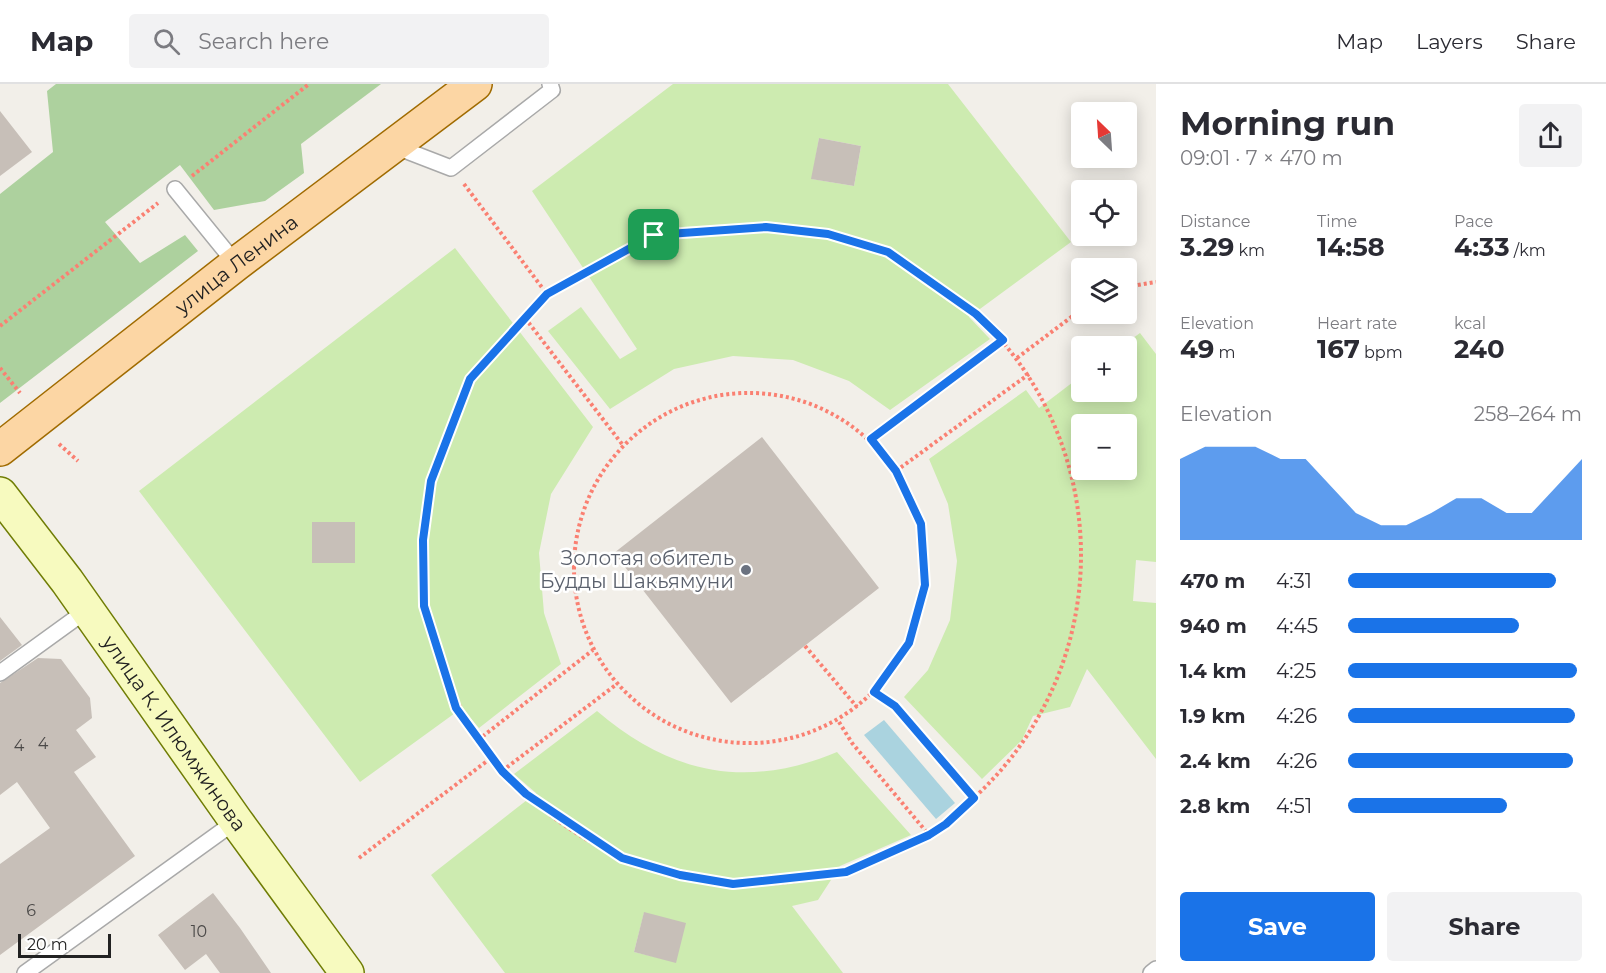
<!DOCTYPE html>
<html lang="en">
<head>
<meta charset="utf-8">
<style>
  body { margin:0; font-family:Montserrat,sans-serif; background:#f2f2f3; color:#2b2b33; height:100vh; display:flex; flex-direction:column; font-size:22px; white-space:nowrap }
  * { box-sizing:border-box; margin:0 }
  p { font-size:20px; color:#7c7c81 }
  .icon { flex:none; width:33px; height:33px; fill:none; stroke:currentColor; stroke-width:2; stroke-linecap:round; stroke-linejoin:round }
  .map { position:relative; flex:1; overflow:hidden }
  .drawer { display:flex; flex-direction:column; background:#fff; width:450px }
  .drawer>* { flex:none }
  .needle { width:39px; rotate:335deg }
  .tools { position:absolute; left:1071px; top:18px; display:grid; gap:12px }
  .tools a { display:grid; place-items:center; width:66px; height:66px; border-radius:6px; background:#fff; box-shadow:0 3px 15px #0003; font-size:30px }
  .scale { position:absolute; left:18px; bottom:15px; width:93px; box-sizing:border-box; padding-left:6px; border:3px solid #222; border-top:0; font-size:16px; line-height:21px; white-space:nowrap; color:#222; -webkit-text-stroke:4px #fff; paint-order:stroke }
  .pin { position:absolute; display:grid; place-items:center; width:51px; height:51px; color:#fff; margin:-26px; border-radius:12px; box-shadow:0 3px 9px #0006 }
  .round { display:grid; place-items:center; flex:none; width:63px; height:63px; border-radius:6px; background:#f2f2f3 }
  .summary { display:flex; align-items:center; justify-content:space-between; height:102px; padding:0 24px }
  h1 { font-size:33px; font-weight:700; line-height:45px }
  .metrics { display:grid; grid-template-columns:repeat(3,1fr); gap:9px; height:102px; padding:6px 24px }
  .metrics div { display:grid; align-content:center }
  .metrics b { font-size:26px; font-weight:700 }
  .metrics small { font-size:16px; font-weight:400 }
  .metrics p { font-size:16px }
  .chart { height:168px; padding:12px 24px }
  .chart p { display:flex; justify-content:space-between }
  .chart svg { width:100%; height:108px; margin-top:6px; fill:#1a73e8; opacity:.7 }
  .button { display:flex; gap:12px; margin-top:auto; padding:12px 24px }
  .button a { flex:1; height:69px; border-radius:6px; background:#1a73e8; color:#fff; font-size:24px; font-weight:700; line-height:69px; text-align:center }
  .button a+a { background:#f2f2f3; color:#2b2b33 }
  ul { padding:0 24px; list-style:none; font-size:20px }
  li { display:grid; grid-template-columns:96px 72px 1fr; align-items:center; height:45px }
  li i { height:15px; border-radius:8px; background:#1a73e8 }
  header { display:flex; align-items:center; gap:36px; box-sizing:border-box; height:84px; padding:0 30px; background:#fff; border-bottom:2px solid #e1e1e2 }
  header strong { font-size:28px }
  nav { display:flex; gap:33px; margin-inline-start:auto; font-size:21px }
  .search { width:420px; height:54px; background:#f2f2f3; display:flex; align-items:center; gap:15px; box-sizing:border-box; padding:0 21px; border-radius:6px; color:#7c7c81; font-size:22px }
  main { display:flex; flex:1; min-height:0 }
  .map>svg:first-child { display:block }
  .grass { fill:#cdebb0; fill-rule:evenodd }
  .forest { fill:#add19e }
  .water { fill:#aad3df }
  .building { fill:#c7bfb8 }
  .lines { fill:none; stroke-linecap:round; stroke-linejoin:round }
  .lane-casing { stroke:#a9a9a9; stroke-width:18 }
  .secondary-casing { stroke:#707d05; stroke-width:36 }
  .primary-casing { stroke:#a06b00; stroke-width:36 }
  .path { stroke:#fa8072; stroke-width:4; stroke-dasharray:3 3; stroke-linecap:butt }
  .lane { stroke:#fff; stroke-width:15 }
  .secondary { stroke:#f7fabf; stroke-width:33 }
  .primary { stroke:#fcd6a4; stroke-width:33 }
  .route-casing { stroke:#fff; stroke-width:12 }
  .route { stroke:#1a73e8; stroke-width:8 }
  .worship-dot { fill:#6b7280; stroke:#fff; stroke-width:2 }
  .labels { text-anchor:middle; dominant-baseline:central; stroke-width:5; stroke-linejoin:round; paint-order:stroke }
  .number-label { font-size:16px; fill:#4b4948 }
  .street-label { font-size:20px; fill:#222; stroke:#fff }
  .worship-label { font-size:20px; fill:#5b616d; stroke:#fff; text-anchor:end }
</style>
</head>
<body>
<header>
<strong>Map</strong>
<div class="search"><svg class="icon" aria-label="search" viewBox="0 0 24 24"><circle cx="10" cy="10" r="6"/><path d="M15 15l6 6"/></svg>Search here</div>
<nav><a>Map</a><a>Layers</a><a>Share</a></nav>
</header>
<main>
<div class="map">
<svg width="1156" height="889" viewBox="0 0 1156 889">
  <rect width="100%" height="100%" fill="#f2efe9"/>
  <path class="grass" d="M673 0H948L1071 158 969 233 990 255 890 326 849 297 793 276 733 272 674 285 610 325 548 247 581 223 620 275 637 265 532 107ZM819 54 861 62 854 102 812 95Z
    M455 164 593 343 551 410 539 469 544 529 561 580 479 644 462 624 360 698 139 407ZM312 439H355V479H312Z
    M1140 249 1156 270V478L1136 476 1133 517 1156 519V675L1087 585 1070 623 1033 632 1022 656 982 695 904 613 928 586 950 536 957 477 948 420 929 375 1026 306 1039 324 1081 292 1082 308H1126V262H1122ZM1082 340H1126V386H1082Z
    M597 627C671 690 746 706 837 668L911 751 840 782 818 816 792 822 843 889H505L431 791 536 709 514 690ZM644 829 676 878 634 868Z"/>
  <path class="forest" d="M56 0H381L301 60 304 89 265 117 214 126 180 81 105 138 140 179 185 151 198 167 0 319V110L53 68 47 7Z"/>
  <path class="water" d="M884 636 955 719 936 735 864 651Z"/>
  <path class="building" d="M0 27 32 68 0 92Z
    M819 54 861 62 854 102 811 95Z
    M762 353 879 504 731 619 614 469Z
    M312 438H355V479H312Z
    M0 533 22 561 0 577Z
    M38 574 61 575 90 614 92 634 76 646 96 673 74 688 135 772 0 871V780L50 744 17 698 0 711V599Z
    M213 809 240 844 271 889H220L206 870 185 886 158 851Z
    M644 828 686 839 676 879 634 868Z"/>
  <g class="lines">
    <g class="lane-casing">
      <path id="lane" d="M394 62 451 84 552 6 550 0
        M175 105 236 180
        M0 589 87 526
        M25 889 236 737
        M1151 889 1156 885"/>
    </g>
    <g class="secondary-casing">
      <g id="secondary">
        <path id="s1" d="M0 410 67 497 236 737 347 889"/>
      </g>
    </g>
    <g class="primary-casing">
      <g id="primary">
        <path id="s2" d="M0 365 236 180 475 0"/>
      </g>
    </g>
    <path class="path" d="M192 92 309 0
      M464 100 547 210
      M423 471a329 329 0 1 1 658 0a329 329 0 1 1-658 0Z
      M1126 203 1156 198
      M525 234 622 360
      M0 242 158 119
      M1017 274 1082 225
      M0 284 20 309
      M574 484a175 175 0 1 1 350 0a175 175 0 1 1-350 0Z
      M871 355 1003 256
      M59 360 78 377
      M896 387 1029 290
      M805 562 857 623
      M874 608 895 622 974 714
      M839 638 852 659 929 751
      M478 656 593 566
      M502 687 617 600
      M359 774 491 674"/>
    <use href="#lane" class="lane"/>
    <use href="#secondary" class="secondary"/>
    <use href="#primary" class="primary"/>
  </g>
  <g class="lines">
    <g class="route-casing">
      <path id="route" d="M766 143 828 150 888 168 976 230 1003 256 871 355 896 387 921 440 925 501 909 559 874 608 895 622 974 714 946 740 929 751 846 788 733 800 680 791 622 774 526 710 502 687 456 624 424 522 423 456 431 397 470 295 547 210 654 151Z"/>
    </g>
    <use href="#route" class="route"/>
  </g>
  <circle class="worship-dot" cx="746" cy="486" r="6"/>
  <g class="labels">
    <g class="number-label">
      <text x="43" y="659">4</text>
      <text x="19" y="661">4</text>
      <text x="31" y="826">6</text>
      <text x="199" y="847">10</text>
    </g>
    <g class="street-label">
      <text stroke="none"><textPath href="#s2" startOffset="300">улица Ленина</textPath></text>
      <text stroke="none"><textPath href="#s1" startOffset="296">улица К. Илюмжинова</textPath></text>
    </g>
    <g class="worship-label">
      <text x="734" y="474">Золотая обитель<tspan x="734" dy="23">Будды Шакьямуни</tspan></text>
    </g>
  </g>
</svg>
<div class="tools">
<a><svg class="needle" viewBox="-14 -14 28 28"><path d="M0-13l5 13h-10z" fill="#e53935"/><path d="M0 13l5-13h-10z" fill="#7c7c81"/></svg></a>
<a><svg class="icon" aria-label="locate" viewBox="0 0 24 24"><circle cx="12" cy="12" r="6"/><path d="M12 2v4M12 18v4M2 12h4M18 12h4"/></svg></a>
<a><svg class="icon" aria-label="layers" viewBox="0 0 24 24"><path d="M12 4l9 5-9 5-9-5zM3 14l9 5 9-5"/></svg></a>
<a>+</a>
<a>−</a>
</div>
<div class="scale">20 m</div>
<div class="pin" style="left:654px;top:151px;background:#1e9e55"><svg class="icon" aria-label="arrive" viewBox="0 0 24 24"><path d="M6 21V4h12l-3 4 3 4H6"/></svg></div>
</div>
<section class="drawer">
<div class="summary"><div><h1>Morning run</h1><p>09:01 · 7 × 470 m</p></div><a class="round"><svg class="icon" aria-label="share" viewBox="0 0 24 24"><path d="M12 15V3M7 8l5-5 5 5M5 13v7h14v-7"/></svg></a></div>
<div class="metrics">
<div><p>Distance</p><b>3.29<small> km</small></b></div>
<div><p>Time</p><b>14:58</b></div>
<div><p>Pace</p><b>4:33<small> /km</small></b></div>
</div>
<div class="metrics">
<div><p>Elevation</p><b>49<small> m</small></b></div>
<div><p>Heart rate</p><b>167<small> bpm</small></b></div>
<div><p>kcal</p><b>240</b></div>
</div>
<div class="chart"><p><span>Elevation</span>258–264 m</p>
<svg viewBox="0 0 160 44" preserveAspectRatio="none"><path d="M0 44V11L10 6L20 6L30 6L40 11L50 11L60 22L70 33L80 38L90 38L100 33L110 27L120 27L130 33L140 33L150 22L160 11V44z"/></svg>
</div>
<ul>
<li><b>470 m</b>4:31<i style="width:89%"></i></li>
<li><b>940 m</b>4:45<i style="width:73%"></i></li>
<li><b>1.4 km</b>4:25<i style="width:98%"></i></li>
<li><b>1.9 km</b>4:26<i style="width:97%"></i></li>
<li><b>2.4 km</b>4:26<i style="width:96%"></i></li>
<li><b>2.8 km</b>4:51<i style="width:68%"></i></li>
</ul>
<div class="button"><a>Save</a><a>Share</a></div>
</section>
</main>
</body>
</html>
